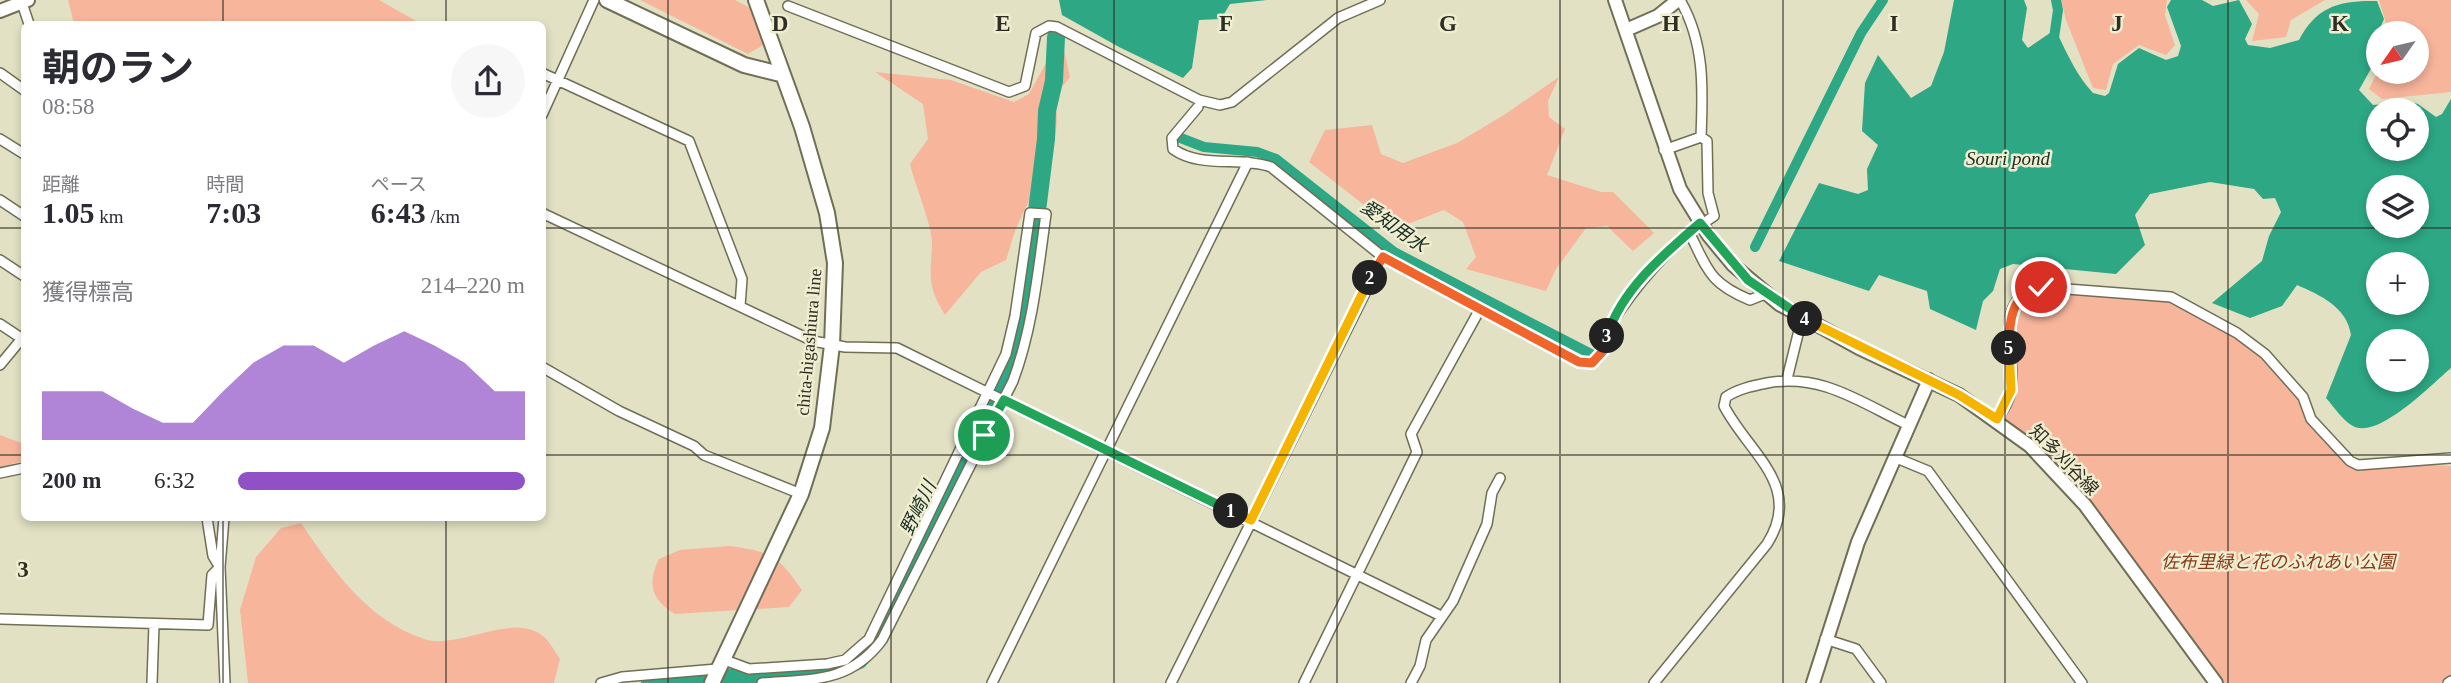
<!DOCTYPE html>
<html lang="ja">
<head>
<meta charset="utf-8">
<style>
  body { margin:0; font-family:"Times New Roman","Noto Sans JP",serif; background:#f7f7f7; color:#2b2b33; height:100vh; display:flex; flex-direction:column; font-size:26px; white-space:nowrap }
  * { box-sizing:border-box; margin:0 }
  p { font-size:23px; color:#7c7c81 }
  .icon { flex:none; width:38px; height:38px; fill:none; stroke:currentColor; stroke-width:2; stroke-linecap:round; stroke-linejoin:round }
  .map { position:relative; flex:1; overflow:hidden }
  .panel { position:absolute; left:21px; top:21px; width:525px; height:500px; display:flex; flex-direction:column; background:#fff; border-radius:10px; box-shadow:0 4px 10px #0003 }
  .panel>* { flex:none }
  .needle { width:46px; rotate:236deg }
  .buttons { position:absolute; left:2366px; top:21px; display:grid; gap:14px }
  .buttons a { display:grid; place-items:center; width:63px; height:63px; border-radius:50%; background:#fff; box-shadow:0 4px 10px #0003; font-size:35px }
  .pin { position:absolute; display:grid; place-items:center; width:60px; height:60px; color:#fff; margin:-30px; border:4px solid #fff; border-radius:50%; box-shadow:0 2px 7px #0007 }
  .km { position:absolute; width:35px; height:35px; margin:-18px; border-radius:50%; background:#222; color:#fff; font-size:19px; line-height:35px; text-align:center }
  .round { display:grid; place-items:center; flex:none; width:74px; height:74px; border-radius:37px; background:#f7f7f7 }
  .summary { display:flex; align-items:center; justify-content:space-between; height:119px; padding:0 21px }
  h1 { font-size:38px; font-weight:700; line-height:52px }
  .figures { display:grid; grid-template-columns:repeat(3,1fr); gap:10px; height:119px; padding:7px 21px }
  .figures div { display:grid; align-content:center }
  .figures b { font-size:30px; font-weight:700 }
  .figures small { font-size:19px; font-weight:400 }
  .figures p { font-size:19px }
  .chart { height:196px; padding:14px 21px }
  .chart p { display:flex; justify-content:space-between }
  .chart svg { width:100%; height:126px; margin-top:7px; fill:#9051c7; opacity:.7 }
  ul { padding:0 21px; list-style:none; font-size:23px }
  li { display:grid; grid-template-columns:112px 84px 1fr; align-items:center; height:52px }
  li i { height:18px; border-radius:9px; background:#9051c7 }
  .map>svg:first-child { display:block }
  .green { fill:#f7b59c }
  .water { fill:#2da784; fill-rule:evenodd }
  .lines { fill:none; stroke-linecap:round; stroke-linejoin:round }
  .canal { stroke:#2da784; stroke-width:10 }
  .river { stroke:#2da784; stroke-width:18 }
  .street-casing { stroke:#706f56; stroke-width:12 }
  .secondary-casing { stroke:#706f56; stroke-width:16 }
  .primary-casing { stroke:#706f56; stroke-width:18 }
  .street { stroke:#fff; stroke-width:9 }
  .secondary { stroke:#fff; stroke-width:12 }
  .primary { stroke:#fff; stroke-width:14 }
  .split-1-casing { stroke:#fff; stroke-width:14 }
  .split-2-casing { stroke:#fff; stroke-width:14 }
  .split-3-casing { stroke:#fff; stroke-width:14 }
  .split-4-casing { stroke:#fff; stroke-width:14 }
  .split-5-casing { stroke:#fff; stroke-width:14 }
  .split-6-casing { stroke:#fff; stroke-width:14 }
  .split-1 { stroke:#22a559; stroke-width:9 }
  .split-2 { stroke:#f5b400; stroke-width:9 }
  .split-3 { stroke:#f0652b; stroke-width:9 }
  .split-4 { stroke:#22a559; stroke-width:9 }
  .split-5 { stroke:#f5b400; stroke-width:9 }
  .split-6 { stroke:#f0652b; stroke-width:9 }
  .grid { fill:none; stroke:#2e2e23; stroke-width:2; stroke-opacity:0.55 }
  .labels { text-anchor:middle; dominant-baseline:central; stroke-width:5; stroke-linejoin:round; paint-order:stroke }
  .street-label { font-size:18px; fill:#2e2e23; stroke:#efeed1 }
  .park-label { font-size:18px; font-style:italic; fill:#8a3a18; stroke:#efeed1 }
  .water-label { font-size:19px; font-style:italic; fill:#1a2e26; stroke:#efeed1 }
  .grid-label { font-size:23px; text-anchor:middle; font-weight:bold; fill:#2e2e23; stroke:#efeed1; stroke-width:5; stroke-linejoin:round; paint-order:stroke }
</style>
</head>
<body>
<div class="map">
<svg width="2451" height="683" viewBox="0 0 2451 683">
  <rect width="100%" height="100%" fill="#e2e1c4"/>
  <path class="green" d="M68 0H379L416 21 414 24H74Z
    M640 0H735L750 8 763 45 748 54Z
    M2061 0H2167L2165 15 2175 45 2166 55 2139 45 2113 64 2106 90 2093 88 2066 20Z
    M2246 0H2325L2291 20 2286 37 2252 41 2259 14Z
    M2379 0H2451V92L2382 99 2369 89 2378 71 2417 72V33H2389Z
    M1064 50 1070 77 1054 96C1066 144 1037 182 1018 224 1013 235 1010 248 1006 260L981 272 945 315C926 285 931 275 932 243 933 228 914 182 910 164L928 139 923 104 875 72 951 80 1014 102 1029 94 1047 61Z
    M1559 77 1548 101 1549 117 1565 129 1547 175 1601 192H1613L1654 233 1633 251 1607 226 1586 228 1556 269 1546 291 1466 269 1476 257 1463 222 1444 210 1395 229 1309 162 1325 130 1372 125 1381 154 1403 163 1457 143 1504 115Z
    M2034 289 2171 297 2252 343 2303 397 2306 413 2304 418 2344 460 2451 466V675L2440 683H2216L2085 505 1997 419 2004 410 2015 304Z
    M0 435 24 444V461L0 467Z
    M301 523C333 570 367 620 424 639 458 650 509 614 540 634 548 638 555 652 560 659L554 683H248L240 610 256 557 281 528Z
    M730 546C771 552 778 555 802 590L789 607 675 614C651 600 647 583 659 559L680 550Z"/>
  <path class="water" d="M1059 0H1267L1230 4 1221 19 1199 20 1192 68 1183 78 1119 47 1062 15Z
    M1954 0H2024L2027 8 2022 40 2028 48 2050 33 2058 35C2068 56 2078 77 2093 93L2105 96 2109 93 2118 64 2139 48 2166 60 2178 56 2181 46 2167 7 2171 0H2202L2213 6 2239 0 2252 24 2245 39 2248 45 2270 48 2299 40C2316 7 2339 0 2377 1L2384 19 2378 33 2377 58 2359 90 2373 105 2410 102 2418 104 2436 117 2442 114 2451 99V368C2432 384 2378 440 2353 426 2343 421 2334 407 2326 398L2351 335C2347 307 2320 295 2297 285L2282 306 2250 318 2212 303 2262 261 2269 236 2281 212 2275 198 2263 199 2254 189 2210 182 2150 194 2135 215 2145 245 2116 274 2013 264 2000 269 1993 291 1983 301 1976 330 1930 309 1927 291 1879 275 1869 291 1779 261 1819 183 1858 194 1868 190 1867 169 1878 145 1862 131 1865 83 1878 55 1911 98 1931 86 1944 52ZM2378 110H2417V149H2378ZM2378 187H2417V226H2378ZM2378 264H2417V303H2378ZM2378 341H2417V380H2378Z"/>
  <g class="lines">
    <path class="canal" d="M2053 45 2058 10 2056 0
      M1178 137 1204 147 1257 152 1276 159 1394 252 1591 354
      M1755 247 1861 33 1883 0"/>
    <path class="river" d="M650 683 829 671 859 660 877 638 1007 374 1019 336 1028 283 1046 139 1047 111 1054 81 1056 37"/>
    <g class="street-casing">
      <path id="street" d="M1680 0C1705 43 1703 89 1701 137L1707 141 1708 193 1714 216 1708 220
        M22 3 29 24
        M788 6 1009 92 1025 86 1036 33 1049 26 1057 27 1199 100 1220 105 1232 102 1338 18 1380 0
        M0 73 24 90
        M542 73 689 141 742 279 740 306
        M1198 107 1172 138 1173 149C1201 169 1239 156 1271 167L1383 257 1579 362 1592 363C1607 352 1603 336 1613 321 1638 282 1665 253 1700 223
        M542 115 594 0
        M0 139 24 154
        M1664 150 1701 137
        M0 200 24 216
        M542 213 813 341 845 347 897 348 1441 616
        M1689 232C1708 270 1709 283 1750 300L1765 294
        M0 260 24 276
        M0 324 24 340
        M0 365 24 336
        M542 367 619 411 694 446 704 455 801 494
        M1787 379 1802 318
        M1997 419C2003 411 2009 401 2011 391 2018 357 1989 298 2041 287L2171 297 2237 333 2265 354 2303 397 2311 419 2350 461 2358 465 2451 458
        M1894 457 1928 471 2082 683
        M0 473 24 468
        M207 518 213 556 219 566
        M224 518 220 567 225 683
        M0 619 208 625 212 575 220 567
        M1825 639 1856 649 1881 683
        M722 659 749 669 827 664 845 660 869 639 1006 354 1015 316 1030 213 1046 214C1038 271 1033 327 1013 381L882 640C850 683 812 679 762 683
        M152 683 154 624
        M601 683 622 677 717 669
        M992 683 1248 162
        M1171 683 1383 257
        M1304 683 1417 452 1411 434 1480 309
        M1411 683 1420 666 1426 640 1453 601 1487 524 1492 493 1500 478
        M1654 683 1767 544C1804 486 1749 454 1724 406L1726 397C1738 389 1752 386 1767 383 1821 373 1860 402 1908 425
        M2448 683 2451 681"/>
    </g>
    <g class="secondary-casing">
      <path id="secondary" d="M1615 0 1680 189 1709 236 1733 265 1779 304 1859 348 1959 395 2030 446 2085 505 2216 683
        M0 11 28 0
        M1626 30 1658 16 1678 0
        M1813 683 1858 542 1929 380"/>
    </g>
    <g class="primary-casing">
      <path id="primary" d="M607 0 744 65 780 74
        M712 683 801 494 822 428 832 345 835 263 827 213 802 127 756 0"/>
    </g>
    <use href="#street" class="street"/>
    <use href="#secondary" class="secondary"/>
    <use href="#primary" class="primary"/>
  </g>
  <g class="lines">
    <g class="split-1-casing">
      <path id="split-1" d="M984 435 1004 400 1231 511"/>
    </g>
    <g class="split-2-casing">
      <path id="split-2" d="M1231 511 1251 520 1370 278"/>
    </g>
    <g class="split-3-casing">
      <path id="split-3" d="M1370 278 1383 257 1579 362 1592 363 1604 350 1607 336"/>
    </g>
    <g class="split-4-casing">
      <path id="split-4" d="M1607 336C1622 289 1664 254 1700 223L1748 280 1805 319"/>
    </g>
    <g class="split-5-casing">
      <path id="split-5" d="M1805 319 1959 395 1997 419 2011 390 2009 348"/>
    </g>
    <g class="split-6-casing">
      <path id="split-6" d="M2009 348C2009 321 2011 294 2041 287"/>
    </g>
    <use href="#split-1" class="split-1"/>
    <use href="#split-2" class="split-2"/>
    <use href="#split-3" class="split-3"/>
    <use href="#split-4" class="split-4"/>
    <use href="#split-5" class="split-5"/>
    <use href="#split-6" class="split-6"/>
  </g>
  <path class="grid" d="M223 0V24M446 0V24M668 0V683M891 0V683M1114 0V683M1337 0V683M1560 0V683M1783 0V683M2005 0V683M2228 0V683M0 228H24M542 228H2451M0 455H24M542 455H2451M223 518V683M446 518V683"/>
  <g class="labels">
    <g class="street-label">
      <text transform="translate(809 342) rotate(-85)">chita-higashiura line</text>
      <text transform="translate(2064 460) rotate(46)">知多刈谷線</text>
    </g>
    <g class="park-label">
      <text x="2278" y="562">佐布里緑と花のふれあい公園</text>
    </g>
    <g class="water-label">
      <text x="2008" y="158">Souri pond</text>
      <text transform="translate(1394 226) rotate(35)">愛知用水</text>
      <text transform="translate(918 508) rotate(-64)">野崎川</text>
    </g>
  </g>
  <g class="grid-label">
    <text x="780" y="31">D</text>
    <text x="1003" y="31">E</text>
    <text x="1226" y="31">F</text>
    <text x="1448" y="31">G</text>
    <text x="1671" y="31">H</text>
    <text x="1894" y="31">I</text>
    <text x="2117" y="31">J</text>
    <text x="2340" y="31">K</text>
    <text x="23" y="577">3</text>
  </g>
</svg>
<div class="buttons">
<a><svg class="needle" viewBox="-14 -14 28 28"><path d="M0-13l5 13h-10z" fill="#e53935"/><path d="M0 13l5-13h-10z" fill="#7c7c81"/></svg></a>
<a><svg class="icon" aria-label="locate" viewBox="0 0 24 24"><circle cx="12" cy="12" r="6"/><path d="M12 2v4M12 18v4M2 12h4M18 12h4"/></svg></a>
<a><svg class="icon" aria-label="layers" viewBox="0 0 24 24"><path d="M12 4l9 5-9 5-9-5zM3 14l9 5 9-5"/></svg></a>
<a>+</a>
<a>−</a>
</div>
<div class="pin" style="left:984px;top:435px;background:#1e9e55"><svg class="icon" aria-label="arrive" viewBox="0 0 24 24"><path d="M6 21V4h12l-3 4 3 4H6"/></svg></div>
<div class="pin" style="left:2041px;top:287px;background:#d93025"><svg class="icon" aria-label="check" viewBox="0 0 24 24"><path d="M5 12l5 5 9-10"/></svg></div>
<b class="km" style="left:1231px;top:511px">1</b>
<b class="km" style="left:1370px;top:278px">2</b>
<b class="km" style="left:1607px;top:336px">3</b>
<b class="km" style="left:1805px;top:319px">4</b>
<b class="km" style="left:2009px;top:348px">5</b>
<section class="panel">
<div class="summary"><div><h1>朝のラン</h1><p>08:58</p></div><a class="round"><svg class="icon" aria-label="share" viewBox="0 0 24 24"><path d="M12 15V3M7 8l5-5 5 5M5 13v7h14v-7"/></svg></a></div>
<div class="figures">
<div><p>距離</p><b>1.05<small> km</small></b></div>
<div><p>時間</p><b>7:03</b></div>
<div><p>ペース</p><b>6:43<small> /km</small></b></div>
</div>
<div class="chart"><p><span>獲得標高</span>214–220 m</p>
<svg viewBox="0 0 160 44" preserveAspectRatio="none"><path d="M0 44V27L10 27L20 27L30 33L40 38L50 38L60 27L70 17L80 11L90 11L100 17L110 11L120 6L130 11L140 17L150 27L160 27V44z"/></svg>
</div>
<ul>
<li><b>200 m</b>6:32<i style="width:100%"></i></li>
</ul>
</section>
</div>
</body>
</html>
